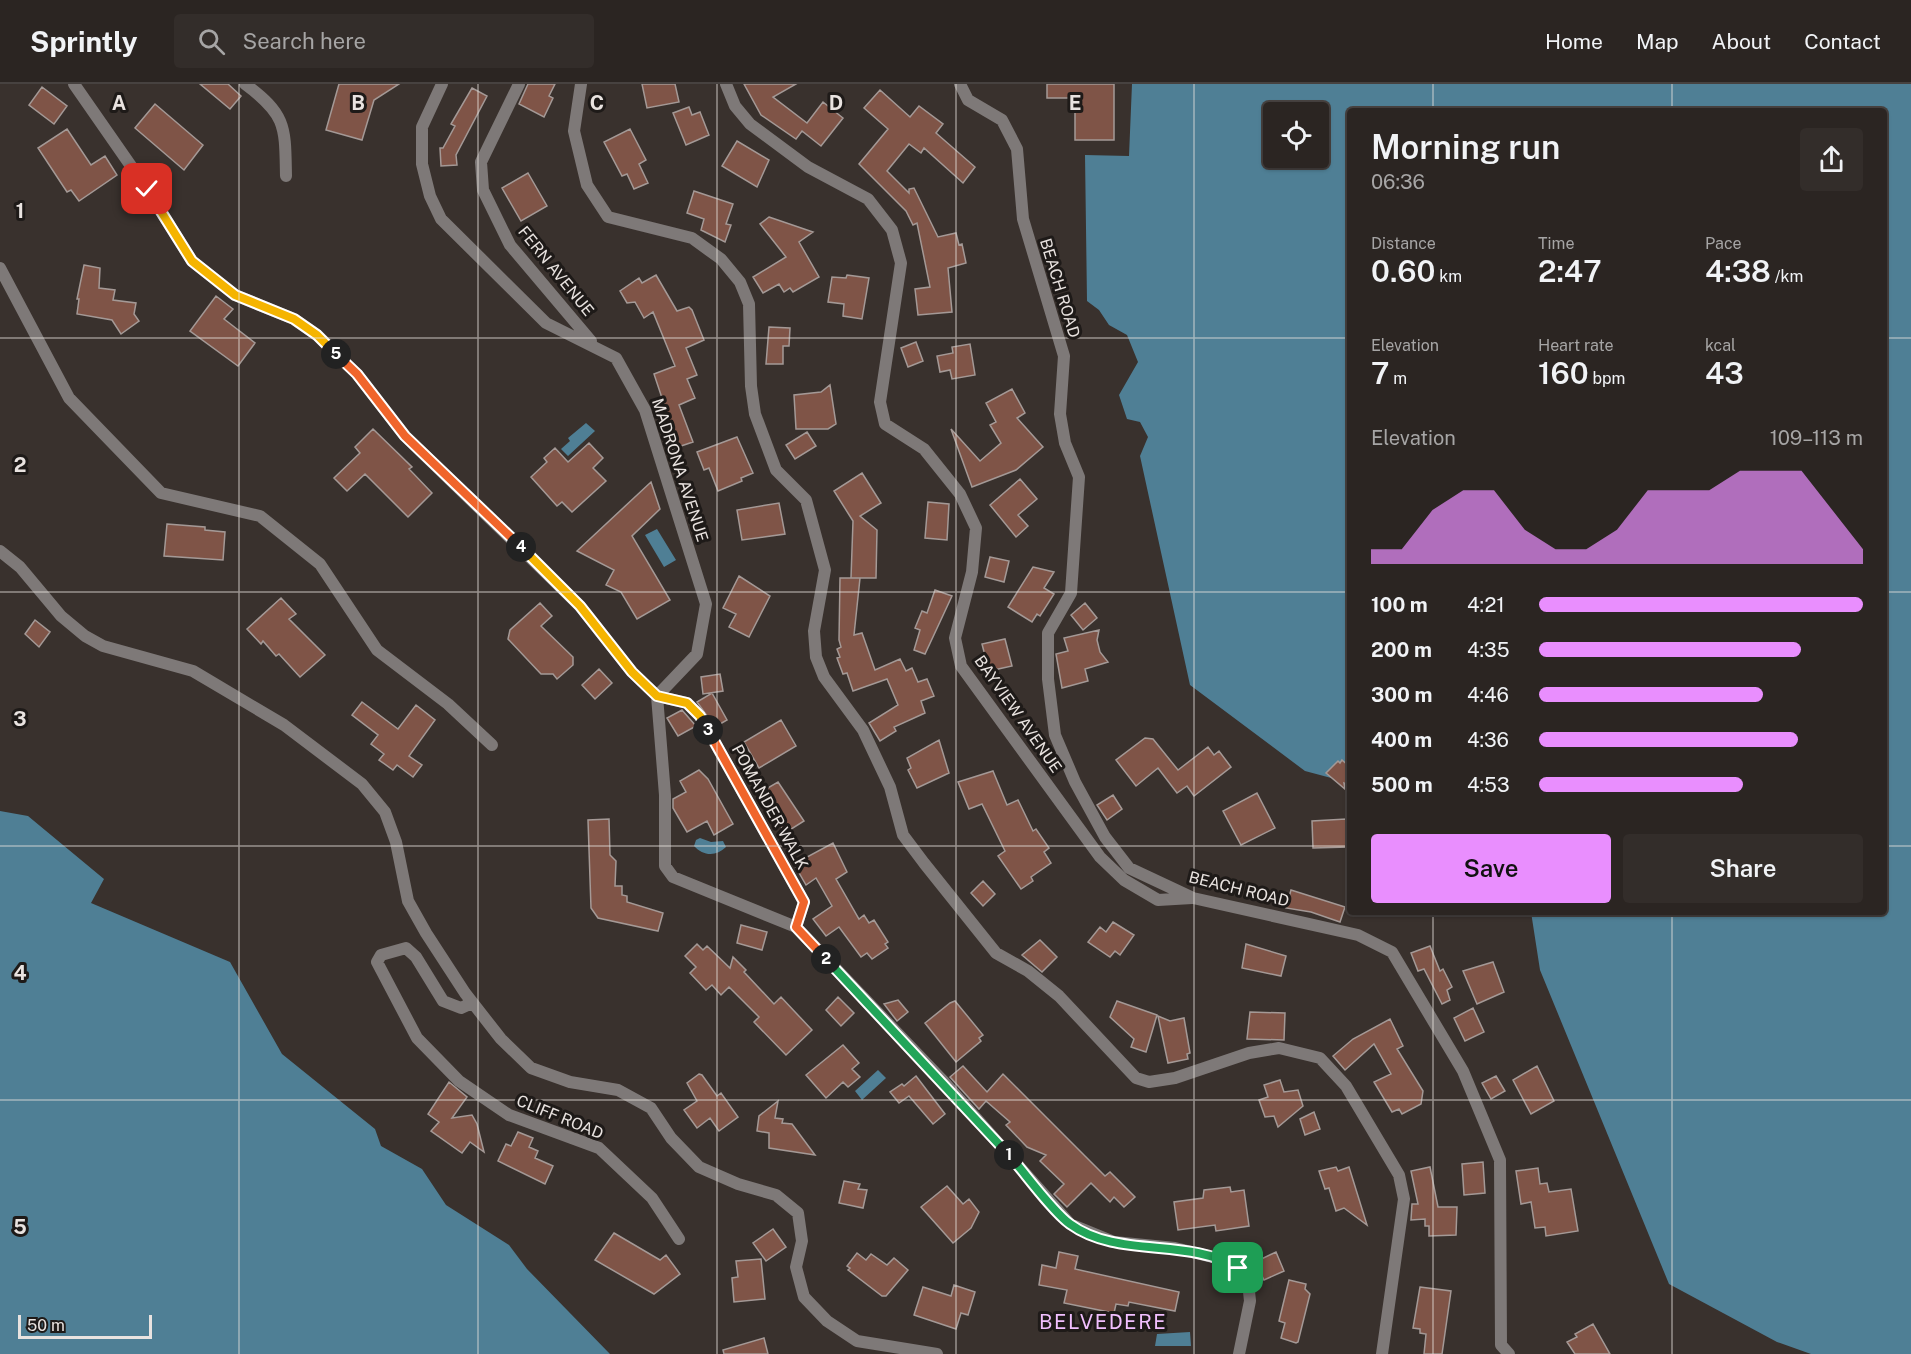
<!DOCTYPE html>
<html lang="en">
<head>
<meta charset="utf-8">
<style>
  body { margin:0; font-family:"Public Sans",sans-serif; background:#332d2a; color:#f1f3f6; height:100vh; display:flex; flex-direction:column; font-size:22px; white-space:nowrap }
  * { box-sizing:border-box; margin:0 }
  p { font-size:20px; color:#a6a5a5 }
  .icon { flex:none; width:33px; height:33px; fill:none; stroke:currentColor; stroke-width:2; stroke-linecap:round; stroke-linejoin:round }
  .map { position:relative; flex:1; overflow:hidden }
  .details { position:absolute; left:1347px; top:24px; width:540px; height:807px; display:flex; flex-direction:column; background:#2b2522; border-radius:6px; box-shadow:0 2px 4px #0004,0 0 0 2px #474240 }
  .details>* { flex:none }
  .fabs { position:absolute; left:1263px; top:18px; display:grid; gap:12px }
  .fabs a { display:grid; place-items:center; width:66px; height:66px; border-radius:6px; background:#2b2522; box-shadow:0 2px 4px #0004,0 0 0 2px #474240; font-size:30px }
  .scale { position:absolute; left:18px; bottom:15px; width:134px; box-sizing:border-box; padding-left:6px; border:3px solid #e9e3e0; border-top:0; font-size:16px; line-height:21px; white-space:nowrap; color:#e9e3e0; -webkit-text-stroke:4px #1e1a18; paint-order:stroke }
  .pin { position:absolute; display:grid; place-items:center; width:51px; height:51px; color:#fff; margin:-26px; border-radius:12px; box-shadow:0 3px 9px #0006 }
  .km { position:absolute; width:30px; height:30px; margin:-15px; border-radius:50%; background:#222; color:#fff; font-size:16px; line-height:30px; text-align:center }
  .round { display:grid; place-items:center; flex:none; width:63px; height:63px; border-radius:6px; background:#332d2a }
  .head { display:flex; align-items:center; justify-content:space-between; height:102px; padding:0 24px }
  h1 { font-size:33px; font-weight:600; line-height:45px }
  .metrics { display:grid; grid-template-columns:repeat(3,1fr); gap:9px; height:102px; padding:6px 24px }
  .metrics div { display:grid; align-content:center }
  .metrics b { font-size:30px; font-weight:600 }
  .metrics small { font-size:16px; font-weight:400 }
  .metrics p { font-size:16px }
  .chart { height:168px; padding:12px 24px }
  .chart p { display:flex; justify-content:space-between }
  .chart svg { width:100%; height:108px; margin-top:6px; fill:#e98efe; opacity:.7 }
  .action { display:flex; gap:12px; margin-top:auto; padding:12px 24px }
  .action a { flex:1; height:69px; border-radius:6px; background:#e98efe; color:#111; font-size:24px; font-weight:600; line-height:69px; text-align:center }
  .action a+a { background:#332d2a; color:#f1f3f6 }
  ul { padding:0 24px; list-style:none; font-size:20px }
  li { display:grid; grid-template-columns:96px 72px 1fr; align-items:center; height:45px }
  li i { height:15px; border-radius:8px; background:#e98efe }
  header { display:flex; align-items:center; gap:36px; box-sizing:border-box; height:84px; padding:0 30px; background:#2b2522; border-bottom:2px solid #474240 }
  header strong { font-size:28px }
  nav { display:flex; gap:33px; margin-inline-start:auto; font-size:21px }
  .search { width:420px; height:54px; background:#332d2a; display:flex; align-items:center; gap:15px; box-sizing:border-box; padding:0 21px; border-radius:6px; color:#a6a5a5; font-size:22px }
  .map>svg:first-child { display:block }
  .water { fill:#4f7f95; fill-rule:evenodd }
  .building { fill:#7f5447; stroke:#a49996; stroke-width:1.5 }
  .lines { fill:none; stroke-linecap:round; stroke-linejoin:round }
  .street { stroke:#7e7978; stroke-width:12 }
  .split-1-casing { stroke:#fff; stroke-width:12 }
  .split-2-casing { stroke:#fff; stroke-width:12 }
  .split-3-casing { stroke:#fff; stroke-width:12 }
  .split-4-casing { stroke:#fff; stroke-width:12 }
  .split-5-casing { stroke:#fff; stroke-width:12 }
  .split-6-casing { stroke:#fff; stroke-width:12 }
  .split-1 { stroke:#22a559; stroke-width:8 }
  .split-2 { stroke:#22a559; stroke-width:8 }
  .split-3 { stroke:#f0652b; stroke-width:8 }
  .split-4 { stroke:#f5b400; stroke-width:8 }
  .split-5 { stroke:#f0652b; stroke-width:8 }
  .split-6 { stroke:#f5b400; stroke-width:8 }
  .grid { fill:none; stroke:#e9e3e0; stroke-width:1.5; stroke-opacity:0.55 }
  .labels { text-anchor:middle; dominant-baseline:central; stroke-width:6; stroke-linejoin:round; paint-order:stroke }
  .street-label { font-size:16px; fill:#e9e3e0; stroke:#1e1a18 }
  .quarter-label { font-size:20px; letter-spacing:1.5px; fill:#f1bffe; stroke:#1e1a18 }
  .grid-label { font-size:20px; text-anchor:middle; font-weight:bold; fill:#e9e3e0; stroke:#1e1a18; stroke-width:6; stroke-linejoin:round; paint-order:stroke }
</style>
</head>
<body>
<header>
<strong>Sprintly</strong>
<div class="search"><svg class="icon" aria-label="search" viewBox="0 0 24 24"><circle cx="10" cy="10" r="6"/><path d="M15 15l6 6"/></svg>Search here</div>
<nav><a>Home</a><a>Map</a><a>About</a><a>Contact</a></nav>
</header>
<div class="map">
<svg width="1911" height="1270" viewBox="0 0 1911 1270">
  <rect width="100%" height="100%" fill="#39312d"/>
  <path class="water" d="M1132 0H1911V1270H1811L1777 1258 1669 1200 1540 886 1531 828H1884V27H1350V699L1305 687 1190 601 1140 372 1148 353 1140 338 1127 335 1119 311 1138 278 1127 251 1109 241 1099 226 1087 217 1085 71 1129 72ZM1274 28H1318V74H1274Z
    M586 339 595 347 568 372 561 365 570 357 568 354Z
    M657 445 676 476 664 483 645 451Z
    M0 727 28 732 104 795 91 819 230 878 282 970 375 1045 381 1062 422 1085 446 1121 509 1161 527 1185 610 1270H0Z
    M700 754 711 758 723 757 726 763C716 773 703 772 694 762L696 756Z
    M878 986 886 994 862 1016 855 1007Z
    M1190 1248 1191 1262H1155L1157 1250Z"/>
  <path class="building" d="M200 0H228L241 12 230 25Z
    M339 0H399L374 16 362 56 326 46Z
    M528 0H555L549 12 553 14 544 33 519 20Z
    M642 0H675L679 18 647 24Z
    M744 0H796L773 13 807 39 823 18 843 34 821 62 802 47 796 55 761 31Z
    M1047 0H1114V56H1075V14H1047Z
    M42 3 67 22 54 40 29 21Z
    M472 4 487 12 456 71 457 81 441 82 440 64H443L455 42 451 40Z
    M880 6 910 33 919 22 943 40 936 49 975 83 963 99 924 64 921 69 909 60 887 87 909 109V105L914 104 938 153 956 149 959 161 962 160 966 179 948 184 952 228 918 231 915 205 930 203 917 139 913 141 906 127 859 80 888 45 864 24Z
    M155 20 203 61 184 86 135 44Z
    M689 23 692 31 700 28 709 51 686 61 673 29Z
    M67 45 91 81 105 72 117 91 79 117 71 106 67 108 38 64Z
    M630 45 646 76 639 80 648 99 634 105 627 90 622 92 604 58Z
    M737 57 769 76 757 103 722 82Z
    M528 89 547 122 521 137 502 104Z
    M694 107 733 120 726 140 731 141 725 158 701 146 704 135 687 129Z
    M769 133 813 148 799 158 819 193 793 208 790 204 784 208 779 200 763 209 753 193 786 173 760 140Z
    M84 181 100 184 99 204 115 206 113 216 136 219 134 230 139 237 121 250 112 236 77 230 79 215H77Z
    M656 191 677 227 689 223 692 226 704 256 686 264 697 291 687 295 695 314 679 321 693 358 672 365 656 323 664 320 654 290 675 282 653 228 644 234 635 218 627 219 620 207 639 194 642 199Z
    M847 191 869 194 862 235 843 232 844 220 828 218 832 193 846 194Z
    M216 212 233 225 224 235 255 259 238 282 190 247Z
    M769 243 790 244 789 262H783V280H766Z
    M916 258 923 277 908 283 901 264Z
    M970 260 975 291 952 295 950 286 940 288 937 272 953 269 952 263Z
    M830 301 836 340 828 345H796L794 311 821 308Z
    M1012 305 1025 329 1017 334 1043 363 1016 386 972 403 951 345 980 377 1001 359 990 341 996 338 986 319Z
    M373 345 412 383 409 385 432 409 408 433 365 390 347 407 334 394 360 369 355 363Z
    M807 348 816 362 795 375 786 361Z
    M737 353 753 389 741 394 742 397 718 407 709 384 704 386 697 368Z
    M589 359 603 374 593 384 606 397 572 428 562 418 557 422 531 393 547 378 544 374 555 364 568 378Z
    M862 389 881 419 860 432 877 446 876 494H851L853 437 834 407Z
    M1020 395 1037 415 1018 431 1028 442 1016 453 990 421Z
    M651 398 660 425 632 452 670 516 637 535 621 508 606 501 614 486 577 467Z
    M928 418 949 420 947 456 925 454Z
    M779 419 785 450 742 456 737 426Z
    M167 440 205 443V446L225 448 223 476 164 472Z
    M990 473 1009 477 1004 498 985 493Z
    M1033 483 1054 488 1044 504 1054 510 1040 532 1037 530 1032 538 1008 523Z
    M739 492 770 512 749 553 729 543 736 530 723 524Z
    M840 494H860L854 551 862 549 875 586 900 575 906 587 912 584 918 598 927 595 934 612 921 617 925 629 894 643 896 647 880 657 869 639 898 621 887 595 853 607 847 589 843 590 837 574 840 573 837 565 841 563 839 556Z
    M935 506 952 512 925 570 914 566 920 546 915 544 922 527 927 529Z
    M281 514 296 530 289 535 325 571 300 593 279 570 276 572 263 557 261 560 247 545Z
    M540 519 552 532 541 542 573 573V581L557 595 553 590H541L508 555 510 546Z
    M1085 519 1097 534 1083 546 1071 531Z
    M35 536 50 548 39 563 25 550Z
    M1099 546 1097 556 1100 568 1108 578 1085 585 1088 597 1062 604 1056 570 1068 567 1064 554Z
    M1005 555 1012 582 989 587 982 560Z
    M599 585 612 599 595 615 582 601Z
    M720 590 723 607 703 610 701 593Z
    M712 609 727 636 715 643 697 618Z
    M362 618 398 645 416 621 435 636 409 672 422 681 413 693 397 681 393 686 379 676 384 670 371 660 378 651 352 631Z
    M682 626 696 642 678 652 667 634Z
    M781 636 796 662 759 684 744 658Z
    M1145 654 1153 655 1178 686 1208 663 1214 671 1219 667 1231 683 1194 712 1187 702 1177 709 1158 684 1136 702 1116 676Z
    M939 656 949 689 917 704 908 686 911 684 907 674Z
    M1342 676 1350 683V702L1344 699 1345 705 1326 689 1338 677 1340 679Z
    M699 686 708 695 733 740 714 751 707 737 687 748 673 724V715L686 708 680 697Z
    M993 687 1007 721 1018 716 1033 747 1036 745 1049 764 1044 768 1051 779 1031 793 1033 797 1021 805 998 772 1005 767 982 720 969 725 958 698Z
    M778 698 804 737 785 749 761 708Z
    M1257 709 1275 744 1241 761 1223 727Z
    M1113 711 1122 725 1107 736 1097 721Z
    M609 735 610 771 616 777 615 802H622V811L627 812V818L663 829 658 847 598 834 591 824 588 736Z
    M1346 735 1348 763 1313 764 1312 737Z
    M833 759 847 788 836 795 859 835 864 831 869 839 874 836 888 858 885 860 888 864 872 875 867 869 861 873 839 843 826 852 813 835 832 822 816 794 806 801 794 780Z
    M983 797 995 810 983 822 971 809Z
    M1291 806 1345 823 1340 838 1311 828 1286 824Z
    M1113 838 1134 851 1120 871 1115 867 1110 873 1088 858 1100 843 1106 848Z
    M741 841 767 848 762 866 737 859Z
    M1040 856 1057 873 1042 888 1022 871Z
    M697 860 703 866 707 862 730 884 733 873 746 886 744 888 774 920 781 913 812 946 786 971 754 938 759 933 729 903 721 911 712 901 706 906 690 889 696 883 685 872Z
    M1246 860 1286 872 1281 892 1242 884Z
    M1430 862 1440 887 1443 885 1452 903 1447 906 1450 916 1442 920 1424 885 1418 887 1411 869Z
    M1493 878 1504 908 1477 920 1463 887Z
    M838 913 854 929 841 942 826 926Z
    M898 916 908 928 897 937 884 920Z
    M955 917 983 951 979 954 981 957 956 978 925 939 950 919Z
    M1117 917 1157 931 1146 968 1131 963 1134 955 1110 933Z
    M1473 924 1484 948 1465 957 1454 934Z
    M1250 928 1285 929 1284 956 1247 955Z
    M1158 932 1170 937 1184 934 1190 969 1187 970 1188 975 1168 979Z
    M1390 935 1403 962 1397 965 1423 1007 1421 1020 1402 1030 1399 1025 1392 1028 1374 998 1391 990 1374 960 1345 986 1333 972 1353 955Z
    M843 961 859 979 852 985 860 993 848 1003 843 998 826 1014 806 991Z
    M963 982 987 1008 1003 990 1105 1092 1110 1088 1135 1113 1124 1123 1114 1113 1110 1118 1091 1099 1067 1123 1054 1110 1064 1100 1040 1077 1046 1071 1027 1063 1006 1041 1010 1038 986 1017 979 1025 950 993Z
    M1537 982 1554 1017 1531 1030 1513 996Z
    M699 990 702 991 717 1012 721 1009 738 1033 719 1047 710 1034 697 1044 684 1026 697 1017 687 999Z
    M916 992 945 1030 933 1040 909 1012 899 1019 890 1008 902 1000 904 1002Z
    M1496 992 1505 1007 1491 1015 1482 999Z
    M1280 996 1284 1008 1298 1006 1303 1022 1278 1043 1274 1032 1265 1033 1259 1016 1268 1013 1264 1001Z
    M449 998 467 1013 452 1034 472 1031 477 1040 484 1068 470 1058 462 1069 431 1047 439 1038 428 1030Z
    M778 1017 775 1034 783 1035 782 1039 792 1040 815 1071 769 1064V1049L757 1047 759 1032Z
    M1314 1028 1320 1045 1305 1051 1300 1035Z
    M518 1048 533 1054 529 1063 538 1067 535 1074 553 1082 545 1100 498 1077 506 1060 511 1062Z
    M1483 1078 1485 1109 1464 1111 1462 1080Z
    M1336 1083 1338 1087 1349 1083 1367 1141 1344 1124 1336 1127 1329 1104 1325 1105 1319 1087Z
    M1430 1083 1438 1123H1457L1456 1151 1429 1152V1142H1425V1135L1411 1136 1412 1120H1418L1411 1087Z
    M1538 1084 1540 1100 1547 1099 1549 1108 1571 1105 1578 1147 1546 1152 1545 1143 1535 1144 1531 1118 1521 1120 1516 1087Z
    M844 1097 860 1100 858 1105 867 1106 863 1124 839 1119Z
    M947 1102 963 1120 969 1115 979 1128 971 1144 953 1159 921 1123Z
    M1230 1103 1231 1108 1244 1106 1249 1142 1216 1147 1215 1141 1178 1146 1174 1118 1203 1114 1204 1106Z
    M773 1145 786 1163 766 1177 753 1159Z
    M614 1149 660 1176 666 1171 680 1190 654 1210 595 1176Z
    M1059 1168 1078 1172 1075 1185 1179 1208 1175 1227 1129 1218 1128 1222 1116 1220 1114 1229 1064 1219 1067 1206 1039 1201 1042 1181 1056 1184Z
    M1276 1168 1284 1187 1264 1196 1255 1178Z
    M857 1169 866 1176 871 1170 887 1181 894 1174 908 1186 886 1212H882L848 1186 850 1184 847 1182Z
    M761 1175 765 1215 734 1218 732 1194 738 1193 736 1177Z
    M1289 1196 1306 1200 1305 1205 1310 1210 1298 1258 1296 1259 1281 1254 1285 1239 1279 1237Z
    M954 1201 975 1208 968 1231 961 1229 956 1245 914 1231 923 1203 951 1212Z
    M1420 1203 1451 1207 1442 1270H1424L1426 1250 1420 1249V1245L1413 1244Z
    M1593 1240 1610 1270H1575L1567 1258 1577 1253 1575 1250Z
    M764 1254 768 1270H724L723 1266Z"/>
  <g class="lines">
    <path class="street" d="M74 0 147 105 192 177 235 211 294 235 317 251 357 290 405 352 580 522 632 588 657 612 665 711V782L673 793 796 843 944 998 1070 1140 1114 1158 1175 1164 1225 1176 1238 1184 1248 1198 1250 1217 1239 1270
      M245 0C287 31 285 43 286 92
      M442 0 422 43V80L430 112 441 135 546 239 616 274 645 326 706 520 697 570 657 612
      M519 0 481 78 483 106 510 161 591 257
      M581 0 574 47 587 101 608 133 692 154 721 175 740 198 749 220 751 302 755 330 776 386 806 416 825 486 814 547 816 573 824 593 863 646 890 703 903 751 924 779 996 869 1028 887 1059 912 1136 994 1149 998 1175 994 1249 969 1279 964 1320 974 1346 1002 1399 1091 1404 1115 1382 1270
      M726 0 735 22 750 40 808 83 868 115 892 146 901 179 880 318 885 340 924 365 960 410 976 444 972 488 955 554 961 582 1100 773 1124 796 1158 816 1192 814
      M960 0 968 16 1002 36 1017 65 1023 135 1064 272 1060 330 1065 359 1079 393 1071 509 1048 549V595L1055 651 1075 698 1105 753 1129 784 1193 814 1358 851 1392 868 1463 987 1500 1076 1501 1261 1509 1270
      M0 184 69 314 161 409 260 432 320 480 377 566 448 620 492 661
      M0 467 20 483 61 532 85 552 103 562 193 587 284 641 362 700 385 728 396 758 408 817 426 849 465 909 501 955 531 984 570 998 618 1006 651 1024 671 1054 699 1083 738 1100 776 1111 798 1129 802 1157 796 1183 804 1213 827 1237 857 1257 937 1270
      M657 612 687 619 700 632 804 818 796 843
      M472 919 461 924 443 917 416 873 406 864 381 871 377 878 417 954 459 997 509 1031 599 1064 652 1114 679 1155"/>
  </g>
  <g class="lines">
    <g class="split-1-casing">
      <path id="split-1" d="M1009 1071C1025 1089 1052 1127 1070 1140 1118 1175 1188 1153 1238 1184"/>
    </g>
    <g class="split-2-casing">
      <path id="split-2" d="M826 875 1009 1071"/>
    </g>
    <g class="split-3-casing">
      <path id="split-3" d="M708 646 804 818 796 843 826 875"/>
    </g>
    <g class="split-4-casing">
      <path id="split-4" d="M521 463 580 522 632 588 657 612 687 619 700 632 708 646"/>
    </g>
    <g class="split-5-casing">
      <path id="split-5" d="M336 270 357 290 405 352 521 463"/>
    </g>
    <g class="split-6-casing">
      <path id="split-6" d="M147 105 192 177 235 211 294 235 317 251 336 270"/>
    </g>
    <use href="#split-1" class="split-1"/>
    <use href="#split-2" class="split-2"/>
    <use href="#split-3" class="split-3"/>
    <use href="#split-4" class="split-4"/>
    <use href="#split-5" class="split-5"/>
    <use href="#split-6" class="split-6"/>
  </g>
  <path class="grid" d="M239 0V1270M478 0V1270M717 0V1270M956 0V1270M1194 0V1270M1433 0V27M1672 0V27M0 254H1350M1884 254H1911M0 508H1350M1884 508H1911M0 762H1350M1884 762H1911M1433 828V1270M1672 828V1270M0 1016H1911"/>
  <g class="labels">
    <g class="street-label">
      <text transform="translate(556 187) rotate(51)">FERN AVENUE</text>
      <text transform="translate(1060 204) rotate(73)">BEACH ROAD</text>
      <text transform="translate(680 386) rotate(72)">MADRONA AVENUE</text>
      <text transform="translate(1018 630) rotate(55)">BAYVIEW AVENUE</text>
      <text transform="translate(770 723) rotate(61)">POMANDER WALK</text>
      <text transform="translate(1239 805) rotate(14)">BEACH ROAD</text>
      <text transform="translate(560 1033) rotate(22)">CLIFF ROAD</text>
    </g>
    <g class="quarter-label">
      <text x="1103" y="1238">BELVEDERE</text>
    </g>
  </g>
  <g class="grid-label">
    <text x="119" y="26">A</text>
    <text x="358" y="26">B</text>
    <text x="597" y="26">C</text>
    <text x="836" y="26">D</text>
    <text x="1075" y="26">E</text>
    <text x="20" y="134">1</text>
    <text x="20" y="388">2</text>
    <text x="20" y="642">3</text>
    <text x="20" y="896">4</text>
    <text x="20" y="1150">5</text>
  </g>
</svg>
<div class="fabs">
<a><svg class="icon" aria-label="locate" viewBox="0 0 24 24"><circle cx="12" cy="12" r="6"/><path d="M12 2v4M12 18v4M2 12h4M18 12h4"/></svg></a>
</div>
<div class="scale">50 m</div>
<div class="pin" style="left:1238px;top:1184px;background:#1e9e55"><svg class="icon" aria-label="arrive" viewBox="0 0 24 24"><path d="M6 21V4h12l-3 4 3 4H6"/></svg></div>
<div class="pin" style="left:147px;top:105px;background:#d93025"><svg class="icon" aria-label="check" viewBox="0 0 24 24"><path d="M5 12l5 5 9-10"/></svg></div>
<b class="km" style="left:1009px;top:1071px">1</b>
<b class="km" style="left:826px;top:875px">2</b>
<b class="km" style="left:708px;top:646px">3</b>
<b class="km" style="left:521px;top:463px">4</b>
<b class="km" style="left:336px;top:270px">5</b>
<section class="details">
<div class="head"><div><h1>Morning run</h1><p>06:36</p></div><a class="round"><svg class="icon" aria-label="share" viewBox="0 0 24 24"><path d="M12 15V3M7 8l5-5 5 5M5 13v7h14v-7"/></svg></a></div>
<div class="metrics">
<div><p>Distance</p><b>0.60<small> km</small></b></div>
<div><p>Time</p><b>2:47</b></div>
<div><p>Pace</p><b>4:38<small> /km</small></b></div>
</div>
<div class="metrics">
<div><p>Elevation</p><b>7<small> m</small></b></div>
<div><p>Heart rate</p><b>160<small> bpm</small></b></div>
<div><p>kcal</p><b>43</b></div>
</div>
<div class="chart"><p><span>Elevation</span>109–113 m</p>
<svg viewBox="0 0 160 44" preserveAspectRatio="none"><path d="M0 44V38L10 38L20 22L30 14L40 14L50 30L60 38L70 38L80 30L90 14L100 14L110 14L120 6L130 6L140 6L150 22L160 38V44z"/></svg>
</div>
<ul>
<li><b>100 m</b>4:21<i style="width:100%"></i></li>
<li><b>200 m</b>4:35<i style="width:81%"></i></li>
<li><b>300 m</b>4:46<i style="width:69%"></i></li>
<li><b>400 m</b>4:36<i style="width:80%"></i></li>
<li><b>500 m</b>4:53<i style="width:63%"></i></li>
</ul>
<div class="action"><a>Save</a><a>Share</a></div>
</section>
</div>
</body>
</html>
